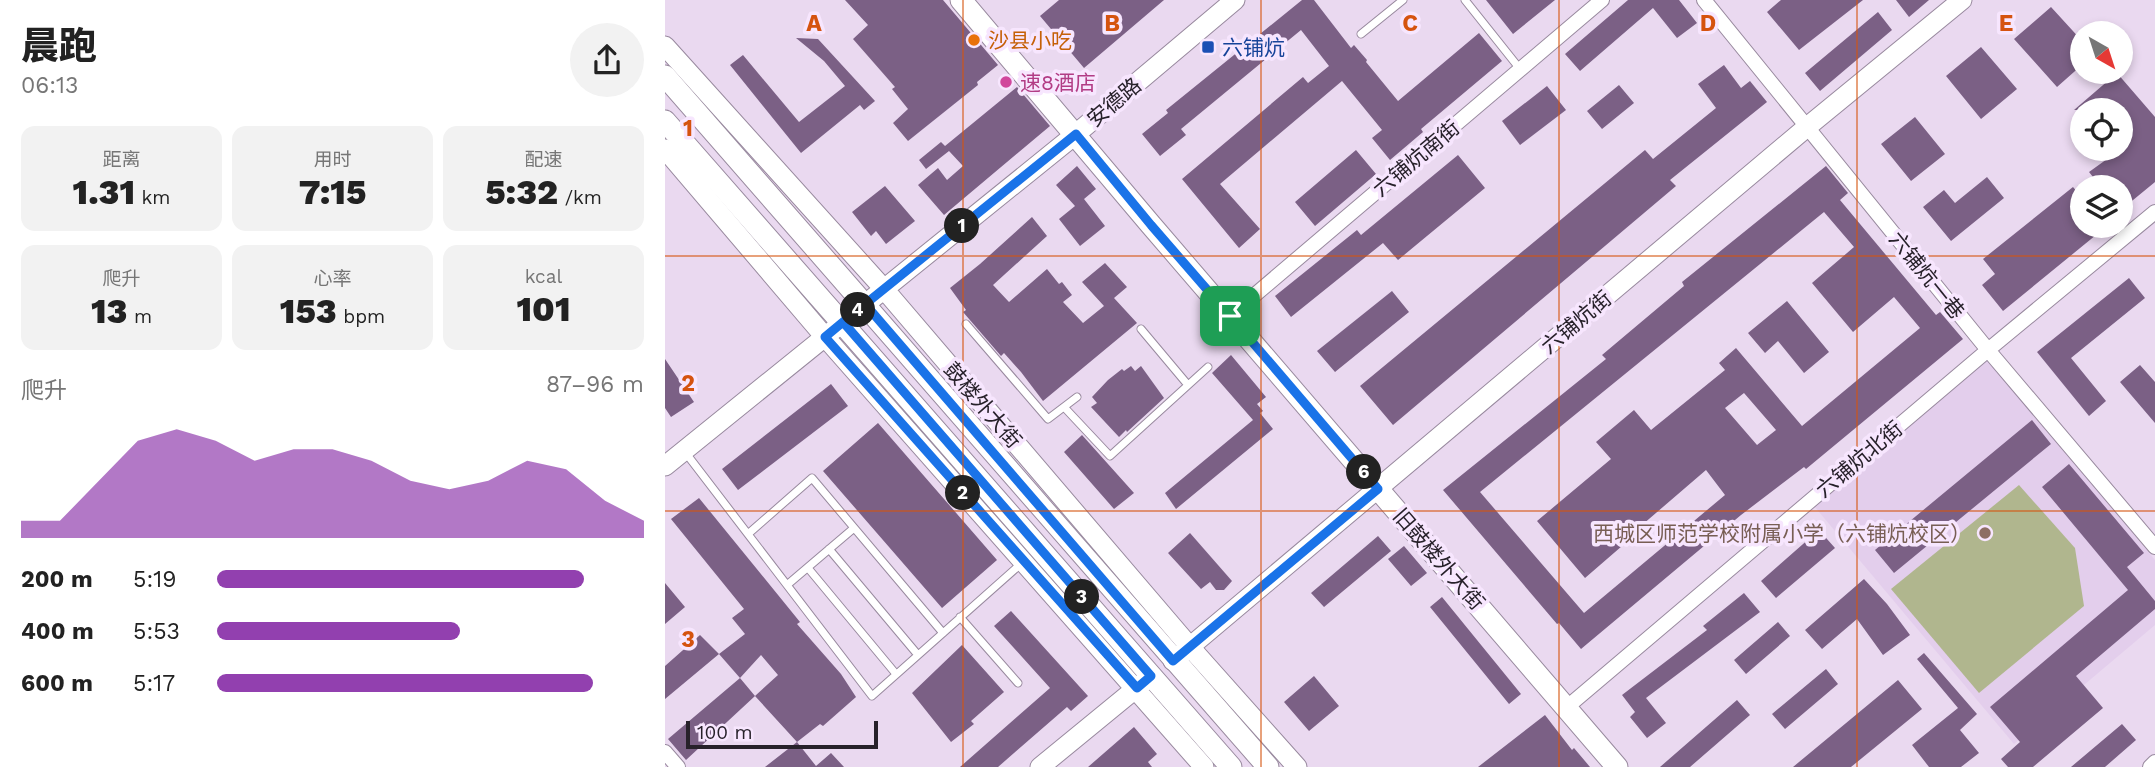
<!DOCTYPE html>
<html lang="zh">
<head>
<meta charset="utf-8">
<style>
  body { margin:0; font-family:"Work Sans","Noto Sans SC",sans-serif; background:#f2f2f2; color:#222; height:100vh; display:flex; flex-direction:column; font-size:26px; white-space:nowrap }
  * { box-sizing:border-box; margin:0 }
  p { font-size:23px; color:#767676 }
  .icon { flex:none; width:38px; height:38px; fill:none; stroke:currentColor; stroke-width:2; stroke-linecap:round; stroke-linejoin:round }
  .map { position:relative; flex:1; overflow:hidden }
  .side { display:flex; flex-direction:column; background:#fff; width:665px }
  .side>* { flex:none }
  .needle { width:46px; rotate:141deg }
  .buttons { position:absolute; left:1405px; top:21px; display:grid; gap:14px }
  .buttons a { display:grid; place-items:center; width:63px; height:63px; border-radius:50%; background:#fff; box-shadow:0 4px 10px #0003; font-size:35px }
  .scale { position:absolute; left:21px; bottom:18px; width:192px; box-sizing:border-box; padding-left:7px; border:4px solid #27212a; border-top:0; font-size:19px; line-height:24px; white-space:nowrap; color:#27212a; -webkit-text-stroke:5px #f7e6fe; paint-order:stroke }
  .pin { position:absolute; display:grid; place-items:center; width:60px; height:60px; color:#fff; margin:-30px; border-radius:14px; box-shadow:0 4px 10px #0006 }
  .km { position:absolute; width:35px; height:35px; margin:-18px; border-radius:50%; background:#222; color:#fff; font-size:19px; line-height:35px; text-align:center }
  .round { display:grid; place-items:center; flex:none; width:74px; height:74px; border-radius:37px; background:#f2f2f2 }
  .summary { display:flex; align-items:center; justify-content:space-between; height:119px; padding:0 21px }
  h1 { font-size:38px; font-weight:800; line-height:52px }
  .stats { display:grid; grid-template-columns:repeat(3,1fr); gap:10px; height:119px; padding:7px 21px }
  .stats div { display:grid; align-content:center; border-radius:14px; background:#f2f2f2; text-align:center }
  .stats b { font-size:35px; font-weight:800 }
  .stats small { font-size:19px; font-weight:400 }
  .stats p { font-size:19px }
  .chart { height:196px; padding:14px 21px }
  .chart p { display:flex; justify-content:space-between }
  .chart svg { width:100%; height:126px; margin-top:7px; fill:#9240af; opacity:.7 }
  ul { padding:0 21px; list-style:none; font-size:23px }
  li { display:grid; grid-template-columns:112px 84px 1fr; align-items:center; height:52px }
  li i { height:18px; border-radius:9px; background:#9240af }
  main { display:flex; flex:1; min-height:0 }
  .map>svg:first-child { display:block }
  .built { fill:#e3ceec }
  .green { fill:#b0b68e }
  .building { fill:#7b6085; fill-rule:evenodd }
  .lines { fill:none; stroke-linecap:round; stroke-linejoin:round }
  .service-casing { stroke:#98899e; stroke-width:9 }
  .minor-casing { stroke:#98899e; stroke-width:16 }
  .tertiary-casing { stroke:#98899e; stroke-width:21 }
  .secondary-casing { stroke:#98899e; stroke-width:23 }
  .service { stroke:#fff; stroke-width:7 }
  .minor { stroke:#fff; stroke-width:14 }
  .tertiary { stroke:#fff; stroke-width:19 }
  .secondary { stroke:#fff; stroke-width:21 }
  .route-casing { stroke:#fff; stroke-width:14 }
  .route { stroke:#1a73e8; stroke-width:9 }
  .grid { fill:none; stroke:#d5530f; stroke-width:2; stroke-opacity:0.55 }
  .food-dot { fill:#e8710a; stroke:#f7e6fe; stroke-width:2.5 }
  .transit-dot { fill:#1a4fb4; stroke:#f7e6fe; stroke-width:2.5 }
  .hotel-dot { fill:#d1479c; stroke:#f7e6fe; stroke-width:2.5 }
  .education-dot { fill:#8d6e63; stroke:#f7e6fe; stroke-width:2.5 }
  .labels { text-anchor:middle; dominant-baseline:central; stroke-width:7; stroke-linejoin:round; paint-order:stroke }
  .food-label { font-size:21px; fill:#c56008; stroke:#f7e6fe; text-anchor:start }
  .transit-label { font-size:21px; fill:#164399; stroke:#f7e6fe; text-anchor:start }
  .hotel-label { font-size:21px; fill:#b23c85; stroke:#f7e6fe; text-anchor:start }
  .street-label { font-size:21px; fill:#27212a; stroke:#f7e6fe }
  .education-label { font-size:21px; fill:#785e54; stroke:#f7e6fe; text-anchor:end }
  .grid-label { font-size:23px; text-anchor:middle; font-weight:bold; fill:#d5530f; stroke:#f7e6fe; stroke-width:7; stroke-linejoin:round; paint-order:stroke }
</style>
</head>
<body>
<main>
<section class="side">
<div class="summary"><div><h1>晨跑</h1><p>06:13</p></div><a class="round"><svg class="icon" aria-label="share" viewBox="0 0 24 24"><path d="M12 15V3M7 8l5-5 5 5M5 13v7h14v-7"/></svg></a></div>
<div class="stats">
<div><p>距离</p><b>1.31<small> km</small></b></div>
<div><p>用时</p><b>7:15</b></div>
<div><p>配速</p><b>5:32<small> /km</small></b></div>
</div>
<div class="stats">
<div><p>爬升</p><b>13<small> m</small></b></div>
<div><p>心率</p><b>153<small> bpm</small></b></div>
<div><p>kcal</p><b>101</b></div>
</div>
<div class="chart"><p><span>爬升</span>87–96 m</p>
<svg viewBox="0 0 160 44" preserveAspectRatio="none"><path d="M0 44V38L10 38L20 24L30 10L40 6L50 10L60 17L70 13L80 13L90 17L100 24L110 27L120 24L130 17L140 20L150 31L160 38V44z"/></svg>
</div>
<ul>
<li><b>200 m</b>5:19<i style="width:86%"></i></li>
<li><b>400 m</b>5:53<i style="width:57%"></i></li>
<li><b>600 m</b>5:17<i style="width:88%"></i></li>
</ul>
</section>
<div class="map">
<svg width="1490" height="767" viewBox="0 0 1490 767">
  <rect width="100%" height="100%" fill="#ead9f0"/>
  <path class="built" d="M1323 360 1490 560V625L1349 744 1149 506Z"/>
  <path class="green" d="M1354 485 1410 548 1419 606 1314 693 1226 589Z"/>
  <path class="building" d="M180 0H278L333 65 312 82 313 85 243 141 228 123 243 109 227 89 230 87 188 39 203 25Z
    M394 0H499L419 68 375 16Z
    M637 0H649L686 48 689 45 702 60 701 62 733 101 814 33 837 61 756 129 758 132 725 160 707 138 717 130 677 81 555 184 595 229 574 248 517 179 638 77 643 83 664 66 636 30 516 129 521 135 495 156 477 134 503 113 501 110Z
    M821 0H890L848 34Z
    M963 0H1014L1032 23 1012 38 988 8 915 71 900 54Z
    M1116 0H1198L1134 50 1102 12Z
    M1231 0H1264L1244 17Z
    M1386 7 1418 42V64L1392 87 1349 39Z
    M1213 12 1227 30 1155 91 1140 73Z
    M131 38 153 39 210 101 199 110 195 105 136 153 65 65 78 55 134 122 180 86 159 61Z
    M1316 47 1352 89 1316 119 1281 76Z
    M1059 65 1076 88 1085 81 1102 102 1005 180 1011 186 728 425 695 386 980 150 988 159 1051 108 1033 84Z
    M1452 73 1490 117V182L1462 205 1456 197V187H1436L1424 172 1456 149V110H1409Z
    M954 85 969 103 937 129 922 111Z
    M882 86 901 110 855 145 837 121Z
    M352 87 385 126 279 215 253 185 273 168 282 180 298 166 284 151 261 169 254 160 276 142 280 146Z
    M1250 117 1280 154 1246 181 1216 144Z
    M691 150 711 174 650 226 630 202Z
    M793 155 820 188 733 260 718 243 626 317 610 296 692 230 696 235Z
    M412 166 431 189 419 199 440 226 415 246 394 219 410 206 391 185Z
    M1161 166 1183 193 1175 200 1271 315 1275 312 1298 339 1141 469 1139 467 1076 515 916 649 894 623 892 624 778 490 941 359 937 355 1019 286 1017 282ZM1159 212 1189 247 1147 283 1188 332 1229 297 1255 328 1137 426 1071 348 1054 363 1060 370 986 430 969 410 931 442 946 459 872 521 920 578 979 527 977 525 1041 470 1060 495 919 613 815 492ZM1079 393 1111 430 1092 445 1060 408Z
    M1322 177 1339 198 1286 241 1258 207 1279 190 1290 203Z
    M220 186 250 221 221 244 211 231 206 236 187 212Z
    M1408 187 1418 199V226H1442L1338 311 1317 285 1330 274 1318 259Z
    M367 217 382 236 328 285 344 302 382 269 394 284 397 282 407 295 398 302 418 323 439 306 417 282 440 263 462 287 449 298 472 323 378 401 356 372 339 353 336 356 298 312 301 310 285 288 315 264Z
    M1464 278 1480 298 1406 358 1441 401 1424 416 1372 352Z
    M727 291 744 312 670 372 652 351Z
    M1122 301 1164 352 1139 373 1113 341 1100 353 1083 333Z
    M566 355 601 397 592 404 598 411 595 413 608 429 511 509 500 493 588 420 547 373Z
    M0 359 29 402 6 417 0 408Z
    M1475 365 1490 382V423L1455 382Z
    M466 366 470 371 476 366 499 398 462 432 461 430 454 437 426 407 432 403 427 397 443 380 457 369 459 371Z
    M166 384 183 406 73 490 57 469Z
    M1367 420 1386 444 1229 573 1210 550Z
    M213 423 332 560 277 608 158 471Z
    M417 435 469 493 449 509 399 452Z
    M1404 464 1479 553 1462 567 1490 601V609L1411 676 1438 708 1368 767H1343L1336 759 1355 742 1325 707 1463 590 1377 487Z
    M34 498 135 622 132 624 176 674 191 697 158 726 155 724 132 742 90 696 113 675 96 655 75 678 54 654 80 634 67 618 79 609 6 519Z
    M1154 530 1170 548 1111 598 1096 581Z
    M525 533 567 581 559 590H551L545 582 536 589 503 553Z
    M713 536 726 551 659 607 646 593Z
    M739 546 762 573 746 586 723 559Z
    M1199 579 1222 604 1245 635 1218 655 1192 619 1157 649 1140 630Z
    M0 583 20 607 0 624Z
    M1079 593 1095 612 981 698 1001 723 982 738 965 717 970 712 957 695 1042 630 1038 626Z
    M777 597 856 694 844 704 765 607Z
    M346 611 423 696 406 711 402 707 333 767H295L385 688 329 626Z
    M1113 622 1125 636 1081 674 1069 660Z
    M35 635 54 654 0 699V666Z
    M297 645 339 692 306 721 309 724 286 742 247 693Z
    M1259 653 1312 714 1295 730 1314 753 1296 767H1264L1247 745 1293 708 1252 659Z
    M1161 669 1173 684 1120 729 1107 714Z
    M649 676 674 706 644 731 619 702Z
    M75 678 90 696 21 760 3 739Z
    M1233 680 1257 709 1186 767H1128Z
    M1072 700 1085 715 1025 767H995Z
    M880 715 907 750 909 748 925 767H813Z
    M1457 724 1471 740 1440 767H1406Z
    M469 727 492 754 483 762 487 767H423Z
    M132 742 151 766 166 753 179 767H100Z"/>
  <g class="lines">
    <g class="service-casing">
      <path id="service" d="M800 0 855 69
        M696 34 738 0
        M301 324 383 419 412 397
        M476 329 523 385
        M399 407 445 456 543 367
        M20 452 207 696 358 562
        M83 534 147 478 278 633
        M164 549 253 655
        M143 568 231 674
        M122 585 189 528
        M295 617 353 683"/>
    </g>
    <g class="minor-casing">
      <path id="minor" d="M1039 0 1323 350 1490 547
        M565 316 937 0
        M901 708 1323 350 1490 212
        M0 752 13 767
        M1485 767 1490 762"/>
    </g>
    <g class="tertiary-casing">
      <path id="tertiary" d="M0 46 219 289 525 647 632 767
        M0 149 160 337 539 767
        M0 466 411 134 570 0
        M508 661 1142 127 1297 0
        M375 767 480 681"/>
    </g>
    <g class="secondary-casing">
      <path id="secondary" d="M296 0 486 225 952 767
        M0 76 603 767
        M0 121 566 767"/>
    </g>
    <use href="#service" class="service"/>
    <use href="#minor" class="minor"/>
    <use href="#tertiary" class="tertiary"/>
    <use href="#secondary" class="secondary"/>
  </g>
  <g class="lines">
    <g class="route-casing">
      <path id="route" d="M565 316 486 225 411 134 178 322 160 337 472 688 486 676 178 322 200 304 508 661 713 489 565 316"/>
    </g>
    <use href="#route" class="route"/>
  </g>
  <path class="grid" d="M298 0V767M596 0V767M894 0V767M1192 0V767M0 256H1490M0 511H1490"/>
  <circle class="food-dot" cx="309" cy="40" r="7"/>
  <rect class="transit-dot" x="536" y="40" width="14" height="14" rx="3.5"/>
  <circle class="hotel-dot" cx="341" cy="82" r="7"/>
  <circle class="education-dot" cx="1320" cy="533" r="7"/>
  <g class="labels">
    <g class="food-label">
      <text x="323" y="40">沙县小吃</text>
    </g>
    <g class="transit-label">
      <text x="557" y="47">六铺炕</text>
    </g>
    <g class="hotel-label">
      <text x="355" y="82">速8酒店</text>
    </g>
    <g class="street-label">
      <text transform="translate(449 102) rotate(-40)">安德路</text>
      <text transform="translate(751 158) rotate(-40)">六铺炕南街</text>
      <text transform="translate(1262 275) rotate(51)">六铺炕一巷</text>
      <text transform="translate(911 322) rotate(-40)">六铺炕街</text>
      <text transform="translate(318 405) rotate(49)">鼓楼外大街</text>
      <text transform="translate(1194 459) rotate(-40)">六铺炕北街</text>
      <text transform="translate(774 559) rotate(49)">旧鼓楼外大街</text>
    </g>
    <g class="education-label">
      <text x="1306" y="533">西城区师范学校附属小学（六铺炕校区）</text>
    </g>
  </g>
  <g class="grid-label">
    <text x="149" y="31">A</text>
    <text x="447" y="31">B</text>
    <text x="745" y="31">C</text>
    <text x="1043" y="31">D</text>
    <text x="1341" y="31">E</text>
    <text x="23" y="136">1</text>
    <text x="23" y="391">2</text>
    <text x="23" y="647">3</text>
  </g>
</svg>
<div class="buttons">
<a><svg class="needle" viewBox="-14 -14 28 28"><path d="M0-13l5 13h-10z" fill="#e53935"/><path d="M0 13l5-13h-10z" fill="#767676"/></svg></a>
<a><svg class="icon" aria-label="locate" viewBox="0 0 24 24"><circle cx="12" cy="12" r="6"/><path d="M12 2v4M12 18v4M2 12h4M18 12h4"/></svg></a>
<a><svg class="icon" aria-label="layers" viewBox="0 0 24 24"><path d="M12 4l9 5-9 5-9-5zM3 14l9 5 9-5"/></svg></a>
</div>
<div class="scale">100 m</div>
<div class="pin" style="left:565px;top:316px;background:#1e9e55"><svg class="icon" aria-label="arrive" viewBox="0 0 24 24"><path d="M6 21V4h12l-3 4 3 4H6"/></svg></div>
<b class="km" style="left:297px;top:226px">1</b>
<b class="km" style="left:298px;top:493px">2</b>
<b class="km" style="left:417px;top:597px">3</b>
<b class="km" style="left:193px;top:310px">4</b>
<b class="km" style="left:699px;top:472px">6</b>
</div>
</main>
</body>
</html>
